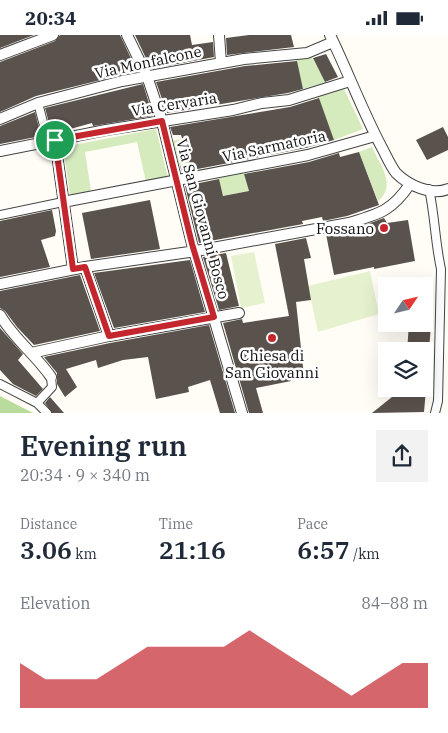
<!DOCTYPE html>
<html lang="en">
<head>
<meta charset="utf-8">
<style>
  body { margin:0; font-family:"IBM Plex Serif",serif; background:#f2f2f3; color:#1f2937; height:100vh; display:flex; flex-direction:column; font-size:19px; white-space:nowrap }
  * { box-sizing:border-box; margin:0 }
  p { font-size:16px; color:#747a83 }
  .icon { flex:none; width:28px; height:28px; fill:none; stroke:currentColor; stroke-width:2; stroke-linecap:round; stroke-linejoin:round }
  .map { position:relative; height:378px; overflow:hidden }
  .drawer { display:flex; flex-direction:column; background:#fff; flex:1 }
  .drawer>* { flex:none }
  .needle { width:32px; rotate:55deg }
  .fabs { position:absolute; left:378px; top:242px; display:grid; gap:10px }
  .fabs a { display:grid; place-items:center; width:55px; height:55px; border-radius:0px; background:#fff; box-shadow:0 5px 20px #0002; font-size:25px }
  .pin { position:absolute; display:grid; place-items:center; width:42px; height:42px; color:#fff; margin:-21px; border:2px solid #fff; border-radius:50%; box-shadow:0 1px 5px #0007 }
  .round { display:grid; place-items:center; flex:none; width:52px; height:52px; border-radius:0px; background:#f2f2f3 }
  .head { display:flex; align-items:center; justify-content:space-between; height:85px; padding:0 20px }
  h1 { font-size:28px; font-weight:600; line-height:38px }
  .figures { display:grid; grid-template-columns:repeat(3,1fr); gap:8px; height:85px; padding:5px 20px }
  .figures div { display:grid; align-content:center }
  .figures b { font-size:25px; font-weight:600 }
  .figures small { font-size:14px; font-weight:400 }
  .figures p { font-size:14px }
  .chart { height:140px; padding:10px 20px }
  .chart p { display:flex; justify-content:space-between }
  .chart svg { width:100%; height:90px; margin-top:5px; fill:#c4262e; opacity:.7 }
  .status { display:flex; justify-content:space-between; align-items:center; height:35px; padding:0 25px; background:#fff; direction:ltr }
  .status svg { height:14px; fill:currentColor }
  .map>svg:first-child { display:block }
  .green { fill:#d5ebbd }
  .forest { fill:#b9dc9c }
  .pitch { fill:#e6f2cf }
  .building { fill:#5a524d }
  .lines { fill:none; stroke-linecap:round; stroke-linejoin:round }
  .pedestrian-casing { stroke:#444; stroke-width:10 }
  .minor-casing { stroke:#444; stroke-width:12 }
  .pedestrian { stroke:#fff; stroke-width:8 }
  .minor { stroke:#fff; stroke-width:10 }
  .route-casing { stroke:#fff; stroke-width:10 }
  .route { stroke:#c4262e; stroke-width:6 }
  .poi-dot { fill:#c4262e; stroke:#fff; stroke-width:2 }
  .labels { text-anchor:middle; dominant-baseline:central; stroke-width:5; stroke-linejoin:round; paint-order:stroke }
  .street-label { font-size:15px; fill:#111; stroke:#fff }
  .poi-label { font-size:15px; fill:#111; stroke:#fff; text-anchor:end }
</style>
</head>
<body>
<div class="status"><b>20:34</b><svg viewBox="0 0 49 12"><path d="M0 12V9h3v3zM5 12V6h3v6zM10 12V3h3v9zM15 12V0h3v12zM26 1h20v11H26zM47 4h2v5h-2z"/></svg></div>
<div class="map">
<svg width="448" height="378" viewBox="0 0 448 378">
  <rect width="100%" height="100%" fill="#fffdf5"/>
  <path class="green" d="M312 22 326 48 303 54 296 24Z
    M344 54 363 94 334 105 318 62Z
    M156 94 168 143 146 147 137 107 85 117 91 156 70 160 63 112Z
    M182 104 190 129 178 131 171 106Z
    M372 112C380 130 397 150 378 166L359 117Z
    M243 136 249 156 223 161 218 142Z"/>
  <path class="forest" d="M0 361 33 378H0Z"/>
  <path class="pitch" d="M254 217 265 268 241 273 231 221Z
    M370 236 379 279 318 297 308 251Z"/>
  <path class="building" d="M0 0H34L0 13Z
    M60 0H120L137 36 36 61 0 77V27L55 6Z
    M135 0H190L192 10 213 7 214 22 151 34Z
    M249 0H291L294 12 227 20 226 3Z
    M326 19 338 42 325 47 313 23Z
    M297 26 303 54 288 58 167 78 156 47 245 31Z
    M143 49 153 81 93 91 92 88 52 99 45 73Z
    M319 63 334 105 306 113 182 137 180 131 190 129 181 100H173L170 92 290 72Z
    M35 77 41 101 0 109V91Z
    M443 92 448 102V115L427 125 416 105Z
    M359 117 379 170 347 181 323 186 322 182 302 186 303 189 199 208 185 151 219 144 223 161 249 156 244 139 309 127 339 118 340 122Z
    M150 165 160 214 91 224 82 178Z
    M52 175 56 196 55 201 41 205 50 232 0 242V186Z
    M384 183 387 188 408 185 415 226 374 234V232L334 240 326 199 351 195Z
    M306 203 311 223 304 224 311 265 296 267 304 341 290 342 291 346 256 353 263 378H249L223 288 242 284 243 288 289 281 275 209Z
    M226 218 239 271 219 275 203 222Z
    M190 225 205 277 114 293 94 238Z
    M80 240 100 296 34 310 17 292 5 276 0 273V256Z
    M409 289H431L429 316H407Z
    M209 290 235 378H220L210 345 188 352 189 357 156 364 148 322 123 325 98 333 96 325 66 334 77 352 65 362 57 349V338L44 322 110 308Z
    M0 293 23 319 18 325 43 354 36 361 13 349 0 335Z
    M402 354H426L424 377 372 378Z
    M50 362 64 378H52L45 368Z"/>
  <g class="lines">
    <g class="pedestrian-casing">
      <path id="pedestrian" d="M38 68 48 106
        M429 154C435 181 435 207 441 234L438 366 435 378
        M0 180 63 167
        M0 349 37 368 47 378
        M37 368 52 352 51 342"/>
    </g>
    <g class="minor-casing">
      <path id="minor" d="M127 0 147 41 162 86 192 209 242 378
        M219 0 221 28
        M330 0C348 37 362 75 381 111 386 120 390 130 396 138 408 150 431 161 448 154
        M0 20 53 0
        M0 84 38 68 122 46 244 24 307 18 333 7
        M55 105 73 234
        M0 116 106 95 233 75 262 68 289 65 350 46
        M63 167 308 120 375 101
        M85 232 109 301
        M0 249 85 232 196 216 349 188C379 179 392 176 410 149
        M0 280C14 304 36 320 51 342
        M31 318 109 301 239 278"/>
    </g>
    <use href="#pedestrian" class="pedestrian"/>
    <use href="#minor" class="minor"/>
  </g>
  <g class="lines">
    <g class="route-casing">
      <path id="route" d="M162 86 192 209 214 282 109 301 85 232 73 234 55 105Z"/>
    </g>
    <use href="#route" class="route"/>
  </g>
  <g class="poi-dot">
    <circle cx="384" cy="193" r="5"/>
    <circle cx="272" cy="303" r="5"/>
  </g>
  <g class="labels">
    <g class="street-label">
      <text transform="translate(148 27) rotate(-12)">Via Monfalcone</text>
      <text transform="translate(174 69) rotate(-9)">Via Cervaria</text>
      <text transform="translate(274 111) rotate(-12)">Via Sarmatoria</text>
      <text transform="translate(203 184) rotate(75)">Via San Giovanni Bosco</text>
    </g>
    <g class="poi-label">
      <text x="374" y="193">Fossano</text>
      <text x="272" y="320" text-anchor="middle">Chiesa di<tspan x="272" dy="17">San Giovanni</tspan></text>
    </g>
  </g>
</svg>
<div class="fabs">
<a><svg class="needle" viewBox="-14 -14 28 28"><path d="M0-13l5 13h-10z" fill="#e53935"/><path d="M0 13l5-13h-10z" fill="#747a83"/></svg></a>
<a><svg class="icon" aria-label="layers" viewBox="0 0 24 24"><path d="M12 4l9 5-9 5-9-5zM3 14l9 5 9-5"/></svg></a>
</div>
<div class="pin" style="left:55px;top:105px;background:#1e9e55"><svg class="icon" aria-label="arrive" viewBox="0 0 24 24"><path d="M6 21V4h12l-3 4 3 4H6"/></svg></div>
</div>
<section class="drawer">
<div class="head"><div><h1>Evening run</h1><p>20:34 · 9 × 340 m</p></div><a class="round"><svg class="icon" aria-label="share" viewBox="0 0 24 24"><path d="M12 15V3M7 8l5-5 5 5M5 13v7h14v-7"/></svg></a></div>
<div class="figures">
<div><p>Distance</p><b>3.06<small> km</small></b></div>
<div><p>Time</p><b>21:16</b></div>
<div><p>Pace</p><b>6:57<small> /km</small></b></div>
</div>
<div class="chart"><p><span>Elevation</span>84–88 m</p>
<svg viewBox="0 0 160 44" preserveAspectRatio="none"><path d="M0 44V22L10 30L20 30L30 30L40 22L50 14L60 14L70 14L80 14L90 6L100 14L110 22L120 30L130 38L140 30L150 22L160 22V44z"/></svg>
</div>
</section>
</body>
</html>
